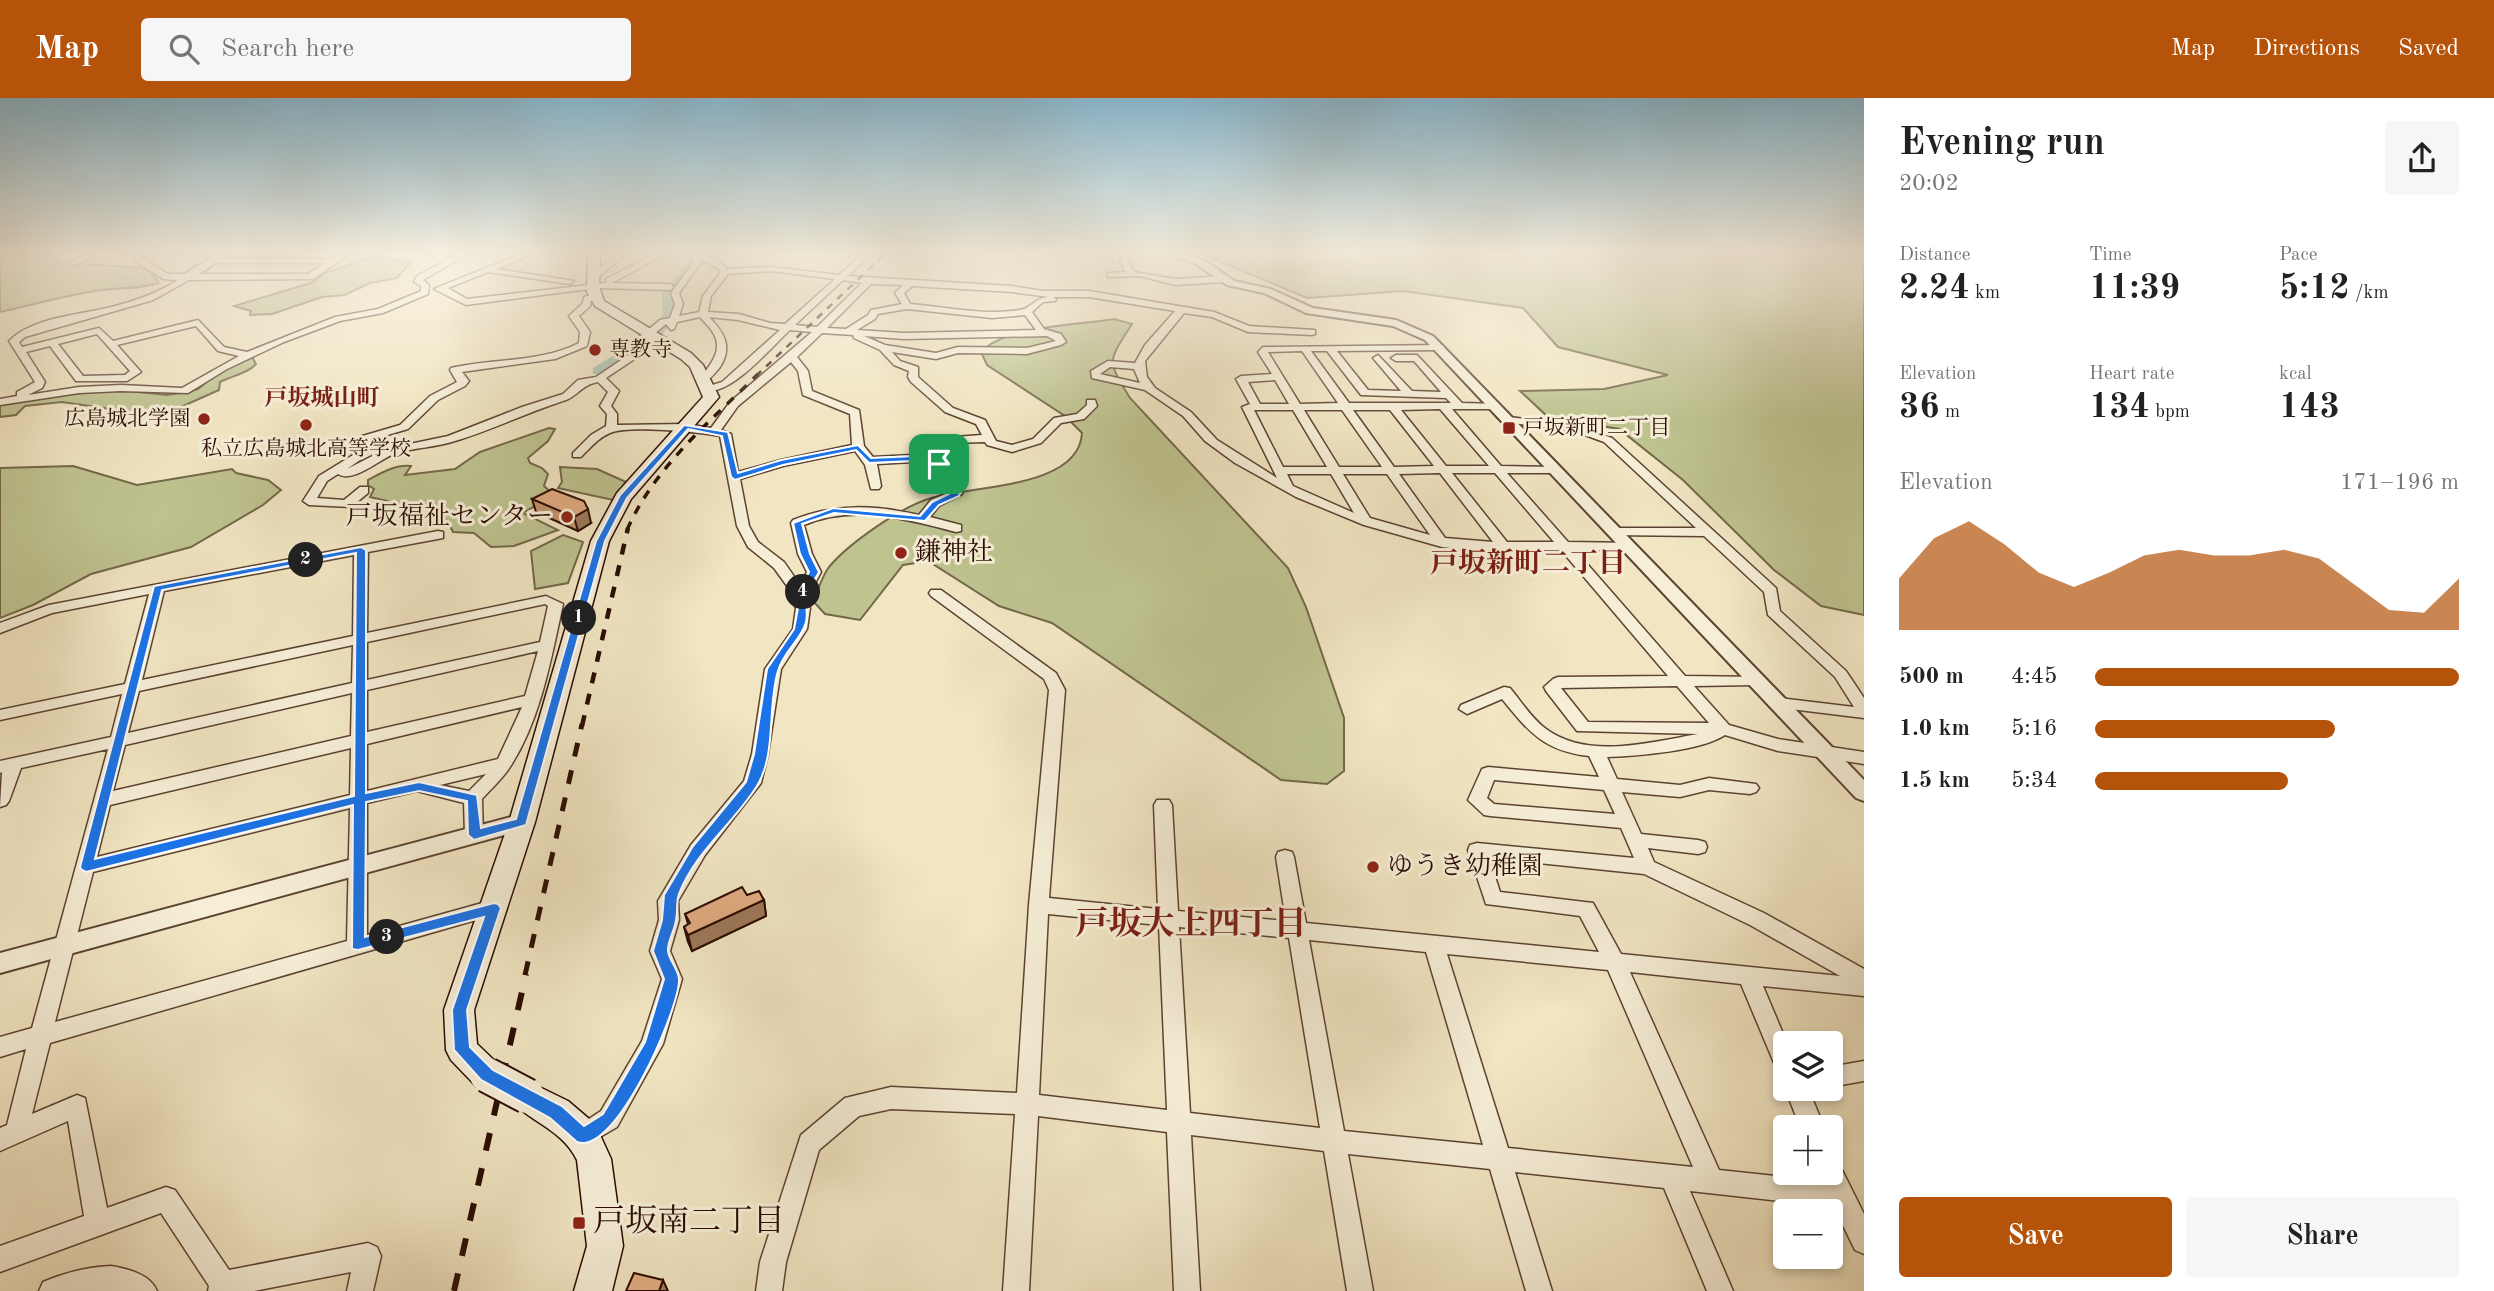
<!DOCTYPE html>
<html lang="en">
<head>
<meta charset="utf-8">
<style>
  body { margin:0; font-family:"Old Standard TT","Noto Serif JP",serif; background:#f6f6f6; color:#222; height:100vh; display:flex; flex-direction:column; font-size:26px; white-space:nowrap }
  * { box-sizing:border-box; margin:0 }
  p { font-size:23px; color:#767676 }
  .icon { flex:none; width:38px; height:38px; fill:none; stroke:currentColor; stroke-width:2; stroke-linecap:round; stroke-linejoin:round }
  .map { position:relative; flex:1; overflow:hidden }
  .details { display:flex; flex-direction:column; background:#fff; width:630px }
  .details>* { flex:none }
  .tools { position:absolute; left:1773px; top:933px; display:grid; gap:14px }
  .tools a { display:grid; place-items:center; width:70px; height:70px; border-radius:7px; background:#fff; box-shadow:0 4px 10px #0003; font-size:35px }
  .pin { position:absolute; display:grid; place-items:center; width:60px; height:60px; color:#fff; margin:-30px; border-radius:14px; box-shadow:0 4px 10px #0006 }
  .km { position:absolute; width:35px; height:35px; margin:-18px; border-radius:50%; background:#222; color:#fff; font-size:19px; line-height:35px; text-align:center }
  .round { display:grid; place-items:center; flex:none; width:74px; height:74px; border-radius:7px; background:#f6f6f6 }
  .overview { display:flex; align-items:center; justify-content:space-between; height:119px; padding:0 35px }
  h1 { font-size:38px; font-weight:700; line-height:52px }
  .metrics { display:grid; grid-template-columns:repeat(3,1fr); gap:10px; height:119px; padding:7px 35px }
  .metrics div { display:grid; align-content:center }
  .metrics b { font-size:35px; font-weight:700 }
  .metrics small { font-size:19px; font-weight:400 }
  .metrics p { font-size:19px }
  .chart { height:196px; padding:14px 35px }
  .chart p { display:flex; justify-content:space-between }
  .chart svg { width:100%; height:126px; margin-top:7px; fill:#b45309; opacity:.7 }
  .action { display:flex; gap:14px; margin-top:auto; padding:14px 35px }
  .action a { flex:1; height:80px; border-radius:7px; background:#b45309; color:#fff; font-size:28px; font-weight:700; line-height:80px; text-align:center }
  .action a+a { background:#f6f6f6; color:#222 }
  ul { padding:0 35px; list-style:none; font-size:23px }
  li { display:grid; grid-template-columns:112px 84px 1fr; align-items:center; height:52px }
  li i { height:18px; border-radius:9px; background:#b45309 }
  header { display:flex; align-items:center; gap:42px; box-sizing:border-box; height:98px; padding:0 35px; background:#b45309; color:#fff }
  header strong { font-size:33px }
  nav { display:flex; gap:38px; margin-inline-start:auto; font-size:24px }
  .search { width:490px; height:63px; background:#f6f6f6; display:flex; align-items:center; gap:18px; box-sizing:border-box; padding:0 24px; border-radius:7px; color:#767676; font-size:26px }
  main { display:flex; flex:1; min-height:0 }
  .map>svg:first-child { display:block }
  .green { fill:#bec390; stroke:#746749; stroke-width:2 }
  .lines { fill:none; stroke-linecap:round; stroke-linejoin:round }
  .river { fill:#9cc0ae; fill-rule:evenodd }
  .minor-casing { stroke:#5c4232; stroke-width:3 }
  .tertiary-casing { stroke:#5c4232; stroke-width:4 }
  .secondary-casing { stroke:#2a0b02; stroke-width:3 }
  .minor { fill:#f6eed7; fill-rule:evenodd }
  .tertiary { fill:#f6eed7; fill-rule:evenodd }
  .secondary { fill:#f6eed7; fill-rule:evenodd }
  .rail-far4 { stroke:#2a0b02; stroke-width:2.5; stroke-dasharray:7 7; stroke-linecap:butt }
  .rail-far3 { stroke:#2a0b02; stroke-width:3.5; stroke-dasharray:9 9; stroke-linecap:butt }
  .rail-far2 { stroke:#2a0b02; stroke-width:4.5; stroke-dasharray:11 11; stroke-linecap:butt }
  .rail-far1 { stroke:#2a0b02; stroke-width:5; stroke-dasharray:14 14; stroke-linecap:butt }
  .rail { stroke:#2a0b02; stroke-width:6; stroke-dasharray:18 18; stroke-linecap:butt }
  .secondary-bridge-casing { stroke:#2a0b02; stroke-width:38; stroke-linecap:butt }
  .secondary-bridge { stroke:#f6eed7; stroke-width:34 }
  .wall { fill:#c1936e; stroke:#2a0b02; stroke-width:2 }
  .shaded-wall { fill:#9d785a; stroke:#2a0b02; stroke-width:2 }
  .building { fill:#e0ab80; stroke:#2a0b02; stroke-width:2 }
  .route { fill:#1a73e8; stroke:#fff; stroke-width:2; fill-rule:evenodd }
  .poi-dot { fill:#8f2418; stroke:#f6eed7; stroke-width:2.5 }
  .labels { text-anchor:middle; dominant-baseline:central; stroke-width:6; stroke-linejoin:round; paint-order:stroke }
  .far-poi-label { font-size:21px; fill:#2a0b02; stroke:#f6eed7; text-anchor:start }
  .far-neighbourhood-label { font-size:23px; font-weight:bold; fill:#7a1f14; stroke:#f6eed7 }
  .poi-label { font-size:26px; fill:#2a0b02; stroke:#f6eed7; text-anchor:start }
  .neighbourhood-label { font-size:28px; font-weight:bold; fill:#7a1f14; stroke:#f6eed7 }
  .near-poi-label { font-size:32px; fill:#2a0b02; stroke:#f6eed7; text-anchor:start }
  .near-neighbourhood-label { font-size:33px; font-weight:bold; fill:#7a1f14; stroke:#f6eed7 }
</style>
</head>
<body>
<header>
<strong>Map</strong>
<div class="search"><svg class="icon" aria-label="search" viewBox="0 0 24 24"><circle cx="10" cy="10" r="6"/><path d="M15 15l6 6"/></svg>Search here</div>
<nav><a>Map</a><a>Directions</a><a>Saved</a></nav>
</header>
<main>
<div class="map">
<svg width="1864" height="1193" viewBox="0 0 1864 1193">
  <rect width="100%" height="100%" fill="#f1e5c2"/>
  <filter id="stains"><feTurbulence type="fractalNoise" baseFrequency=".00286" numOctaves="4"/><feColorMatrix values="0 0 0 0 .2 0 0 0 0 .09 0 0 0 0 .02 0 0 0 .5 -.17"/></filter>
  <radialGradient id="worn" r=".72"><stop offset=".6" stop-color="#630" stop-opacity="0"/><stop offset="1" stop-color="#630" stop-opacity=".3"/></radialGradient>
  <path class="green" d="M0 155H51L58 164 140 170 150 173 159 185C136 192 117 189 95 193 63 198 32 207 0 214Z
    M1200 155H1864V517L1821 508 1774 472 1683 382 1619 331 1548 319 1520 293 1604 291 1668 277 1558 249 1523 210 1403 193 1307 200Z
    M379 159 410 165 397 180 370 185 345 197 322 199 272 216 250 217 251 213 234 208 311 185 326 175 366 161Z
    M1114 221 1132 226C1108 264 1106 261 1130 300L1288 470 1306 509 1344 620V673L1327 686 1281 682 1052 525 999 508 928 463 903 467 860 522 825 516 813 503C818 493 822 478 829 469 849 445 901 409 931 400 972 387 1079 391 1082 335L1065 318 987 267 981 254C1004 228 1079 227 1114 221Z
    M252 259 256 266C249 275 231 278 220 284L219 292 172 313 152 317 62 304 25 308 16 317 0 319V306L96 293 119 292 167 297 187 294 198 291 220 273Z
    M549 330 555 331 548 343 528 360 530 365 542 370 548 376 544 388 554 397 523 415 558 432 514 448 491 449 474 435 453 434 447 422 429 417 427 406 396 409 387 403 370 399 374 391 368 387V382C381 375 396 366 411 368L405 377 455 371 480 354Z
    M73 368 137 387 232 371 236 375 268 382 281 392 263 407 191 449 91 476 33 507 0 520V370Z
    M560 369 597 371 626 384 613 402 558 390 562 384Z
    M563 437 583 444 568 485 535 491 531 453Z"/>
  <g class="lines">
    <path class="river" d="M686 155H698L700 164 676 195C681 213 675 224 662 236H652L650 233 663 216 662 195 688 164Z
      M647 237 654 241 652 244 605 276H593V270Z"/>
    <g class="minor-casing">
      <path id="minor" d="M87 155H97L76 167 69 165Z
        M135 155H143L142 160 168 176H308L325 165H213L209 163 213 161H333L341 155H351L313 181 189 182 153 202 25 239 19 244 22 249 99 230 113 243 198 222 224 249 247 254 335 219 378 211 421 193V188L414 184 417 178 460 155H470L423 182 429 187 428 196 383 215 340 223 284 244 227 271 188 295 121 293 79 295 0 307V301L17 298V294L35 284 9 243C32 220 77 217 107 210 132 204 156 196 178 182L163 181 135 163ZM196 228 218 253 239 258 182 290 121 287 79 289 28 297 42 290 45 284 26 254 50 248 76 283H127L141 274 117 247ZM97 236 130 273 125 277 83 278 58 246Z
        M523 155H534L497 171 574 183 570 186 488 174 448 190 467 201 606 185V181L657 155H667L612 185 670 186 674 189 670 192 597 190 466 207 434 191Z
        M619 155H628L597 180H591V176Z
        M691 155C702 155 721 162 727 171L771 169 839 177 863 155H872L848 178 1012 188 1043 193H1089L1214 214 1249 228 1315 232V236L1312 237 1248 234 1212 219 1184 215 1145 263 1147 279 1155 290 1191 314 1217 342 1277 380 1242 309 1250 306 1236 281 1241 278 1272 276 1258 254 1263 249 1442 247 1444 249 1439 252 1337 253 1368 292 1401 293 1373 260 1378 257 1412 293 1441 294 1414 263H1396L1391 260 1396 257H1417L1462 305 1499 306V310L1495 311H1452L1501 368 1558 369 1560 371 1554 375H1507L1568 444 1634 445V451L1629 452H1575L1685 578 1761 579 1764 582 1761 585 1756 587 1694 588 1729 627 1778 641 1864 654V666L1778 653 1725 637C1701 653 1637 658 1607 659L1617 681 1680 687 1709 680 1756 686 1759 690 1756 694 1750 696 1709 692 1680 699 1622 694 1641 736 1698 742 1705 744 1707 749 1705 754 1698 756 1648 750 1654 764 1764 815 1864 871V898L1763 888 1787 945H1785V975L1777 972 1741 886 1630 874 1719 1072 1822 1083 1818 1074H1830V1062L1839 1066 1864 1116V1156L1855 1152 1834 1109 1690 1093 1733 1193H1707L1664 1090 1515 1074 1552 1193H1526L1490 1071 1348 1056 1373 1193H1347L1324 1053 1191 1037 1200 1193H1174L1167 1034 1038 1018 1029 1193H1003L1015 1016 891 1011 859 1018 819 1052 786 1164 782 1193H756L760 1164 801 1037 845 1000 891 989 1017 995 1029 807 1049 592 1044 581 931 498 929 495 931 492H941L1056 575 1065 592 1049 800 1158 811 1154 707 1157 702H1169L1172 707 1178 813 1286 823 1276 759 1278 754 1285 752 1292 754 1294 759 1306 825 1599 854 1580 818 1486 806 1468 752 1470 747 1477 745 1634 760 1621 730 1490 718 1484 717 1468 702 1482 671 1488 669 1599 679 1589 658C1544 653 1529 634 1502 601L1467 616 1459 611 1461 607 1504 589 1510 590C1521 603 1531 620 1546 631 1588 662 1651 644 1698 636L1577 633 1546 593 1544 589 1553 581 1558 579 1668 578 1561 452H1468L1442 449 1364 427 1296 399 1235 365 1205 343 1183 318 1145 292 1092 280 1091 273 1108 263 1135 265 1145 247 1175 213 1089 199H1053L1056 201 1055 203 1043 204 1032 214 1044 231 1061 236 1066 244 1061 247 1027 256 958 255 936 261 892 254 900 263 918 269V279L953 310 985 322 996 343 1012 347 1033 341 1054 320 1077 316 1087 307V302H1095L1097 308 1084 321 1061 325 1041 345 1012 354 987 347 985 344 949 345 942 359 944 364 963 380 962 396 939 408 930 419 961 427V433L956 434C905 421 854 406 804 427L812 456 821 474 811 493 805 498 810 510 807 531 781 571 768 656 761 685 705 757 678 803 679 822 670 853 682 881 663 946 617 1029 583 1049 575 1046 571 1038 575 1030 601 1013 642 943 662 881 650 853 659 822 658 803 691 747 744 683 752 656 765 571 793 531 796 510 787 488 774 470 748 449 737 428 720 338C698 334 629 327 610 335 598 340 590 350 581 359H573V355L591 337 606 328 607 316 600 308 608 294 598 284C581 287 579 297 566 302 528 314 492 332 455 343 436 349 415 350 396 355 381 360 353 386 338 376L327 383 317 400 344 402 360 389H368V395L351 409 309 407 303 403 319 378 353 357 352 346 359 339 400 327 430 298 457 284 450 272 451 270C494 260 540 265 579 245L580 234 569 218 583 205 584 199 595 196 599 199 598 201 591 203 590 208 579 218 590 234 587 248 555 261 462 274 469 283 465 288 438 302 408 331 367 343 364 347 363 360 347 371 386 351 448 338 522 309 563 296 578 282 596 279 630 256 625 251 627 249 660 222 670 220 675 206 671 195 694 163ZM702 163 718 170 721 174 703 198 699 214 679 218 683 206 679 195ZM771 173 835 181 785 226 770 225 739 216 708 214 711 198 728 176ZM843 182 862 185 817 229 795 227ZM871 186 903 187 895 195 902 206 871 212 868 217 846 231 827 230ZM912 188 1012 194 1049 199C1034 200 1032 210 1020 212 985 218 946 209 910 206L904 195ZM907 211 992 220 1025 217 1036 232 904 235 857 232 875 221 878 216ZM700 219C704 224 709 228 712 233 725 251 710 268 699 281L704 284C711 281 715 275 720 269 733 249 724 234 709 219L738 222 780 232 722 284 706 289V293C733 296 770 250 790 232L812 234 730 304 711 330 686 326 617 327V316L611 308 619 293 606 280 639 258 641 256 636 251 666 226 671 232 674 231 677 224ZM822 235 853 237 854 240 880 252 894 267 909 273 908 279 911 284 945 314 976 326 982 337 941 340 932 356 873 359 864 348 859 312 812 293 808 273 797 259ZM864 238 904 241 1047 238 1056 243 1027 250 958 249 936 255 885 247ZM1302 253 1338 305 1300 306 1268 254ZM1311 253H1327L1361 297 1446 300 1451 305H1349ZM791 264 798 273 803 297 850 316 852 347 781 362 738 374 731 336 721 332 738 308ZM1110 269 1134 271 1140 285 1100 276ZM1275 282 1289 306H1260L1248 284ZM1440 311 1489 368H1446L1401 312ZM1254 312H1293L1327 369H1283ZM1304 312H1342L1382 369H1339ZM1353 312H1390L1434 368 1394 369ZM855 353 865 367 871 391H879L881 388 877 366 932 363 935 368 951 381 950 394 931 402 919 417C875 407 835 405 793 422L791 425 798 456 807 474 800 487 784 464 758 444 749 428 740 381 783 368ZM1440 375 1493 444 1445 440 1399 376ZM1452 375H1495L1554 444H1507ZM1287 376H1331L1354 415 1293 388ZM1343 376H1387L1430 437 1370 420ZM1677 588 1709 625 1588 624 1561 590ZM1494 682 1604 692 1615 716 1494 706 1487 700ZM1489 760 1644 776 1750 827 1840 878 1621 856 1593 805 1500 794ZM1048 816 1159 827 1167 1012 1039 997ZM1179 829 1289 840 1320 1030 1190 1015ZM1309 842 1426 854 1483 1047 1344 1033ZM1447 856 1608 872 1693 1069 1508 1050Z
        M1093 155H1112L1108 157Z
        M1123 155H1131L1128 163 1134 174 1175 181 1224 178 1228 181 1224 184 1175 187 1140 178 1108 179V175L1125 174 1120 163Z
        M1508 319 1576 327 1612 340 1776 490 1780 513 1846 573 1864 600V620L1773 609 1771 605 1773 601 1779 600 1854 609 1835 579 1768 517 1764 494 1704 438 1610 437V431L1615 430H1696L1604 344 1574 333 1504 324V320Z
        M438 433 443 434V440L368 454 367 535 546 498 563 506C551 561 541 621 510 669 502 681 491 691 482 701L483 737 480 742 474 744 468 742 465 737 464 705 417 693 367 705V837L493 802 500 805 503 810 500 815 50 945 32 1016 77 997 85 1000 107 1110 166 1089 175 1092 229 1172 368 1145 377 1149 381 1158 373 1193H347L351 1174 254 1193H208L209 1188 161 1115 0 1174V1148L84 1118 68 1023 0 1053V1030L7 1027 26 951 0 959V939L32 930 108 651 21 670 9 703 6 707 0 709 2 674 0 675V663L111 639 122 596 0 622V612L125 586 149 496 52 515 0 535V525L49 507ZM354 457 353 538 142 582 164 493ZM545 506 548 508 540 544 367 582V544ZM353 547 352 585 128 635 139 593ZM538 553 525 598 367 634V592ZM352 595 351 638 113 693 125 647ZM522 609 498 661 367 693V646ZM351 650 350 697 97 759 110 707ZM486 676 469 693 440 687ZM350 710 347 843 55 924 93 774Z
        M1864 963V983L1830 989V969Z
        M1785 990H1808L1824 1029H1800Z
        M111 1168C128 1171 150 1176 157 1193H39L43 1184C64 1175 87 1169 111 1168Z"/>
    </g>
    <g class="tertiary-casing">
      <path id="tertiary" d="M218 155H230L193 180H185V176Z
        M1167 155H1182L1204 162 1234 183 1271 191 1313 210 1396 222 1433 238 1864 682V703L1856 700 1425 242 1393 228 1306 215 1264 195 1227 187 1196 166Z
        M522 716 530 718 533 724 530 730 0 875V855Z"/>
    </g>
    <g class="secondary-casing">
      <path id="secondary" d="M588 155H600L599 189 604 203 691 255 703 267 719 299 631 401 609 443 535 724 474 912 477 946 498 966 503 977 498 988 487 992 476 988 451 962 446 952 444 912 509 724 591 443 617 395 703 299 690 269 681 261 595 208 587 194Z
        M527 983 568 1003 595 1026 611 1061 623 1148 612 1193H574L587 1148 577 1062C561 1028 521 1022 511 998L515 987Z"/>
    </g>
    <use href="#minor" class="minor"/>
    <use href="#tertiary" class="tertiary"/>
    <use href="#secondary" class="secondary"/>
    <path class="rail-far4" d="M756 278 886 155"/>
    <path class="rail-far3" d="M627 432C655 368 710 324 758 276"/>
    <path class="rail-far2" d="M582 628 628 430"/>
    <path class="rail-far1" d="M525 877 582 626"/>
    <path class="rail" d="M454 1193 526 876"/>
    <g class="secondary-bridge-casing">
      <path id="secondary-bridge" d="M487 977 527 998"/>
    </g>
    <use href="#secondary-bridge" class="secondary-bridge"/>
  </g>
  <path class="wall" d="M532 401 591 425 578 433 536 414Z
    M747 797 764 802 766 818 692 853 688 844 684 829 688 826 685 816Z"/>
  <path class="shaded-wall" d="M588 411 591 425 578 433 574 419Z
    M764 802 766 818 692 853 688 837Z
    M663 1182 668 1193H659Z"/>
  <path class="building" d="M552 391 584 403 588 411 574 419 532 401Z
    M742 789 747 797 759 793 764 802 688 837 684 829 690 825 685 816Z
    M634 1175 663 1182 659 1193H626Z"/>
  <linearGradient id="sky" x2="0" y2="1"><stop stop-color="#89b9d1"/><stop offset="0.48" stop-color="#f9f3e4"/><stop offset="1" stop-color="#f9f3e4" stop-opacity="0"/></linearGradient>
  <rect width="1864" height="322" fill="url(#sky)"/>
  <path class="route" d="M684 327 728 334 738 375 781 362 858 347 871 360 939 357 943 364 962 380 959 398 939 407 925 423 834 415 802 426 810 456 819 474 807 495 802 497C819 534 787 543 778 573 767 609 777 655 757 688 734 725 695 754 679 796 676 804 678 814 676 822 675 832 667 844 668 853 669 863 680 873 679 883 678 914 615 1059 577 1044L550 1020 481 982 454 952 452 912 484 819 358 852 352 851 353 707 86 774 82 772 80 769 154 488 361 449 366 452V695L419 684 477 697 481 730 516 721 596 443 620 397ZM688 331 722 338 731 379 735 382 783 367 856 352 869 365 933 362 953 381 951 395 932 404 920 418 833 410 793 425 800 456 809 474 800 491 792 496 798 510 794 531 767 571 754 656 746 684 693 748 664 797 662 822 653 853 664 881 645 944 603 1016 584 1028 562 1008 493 972 470 949 467 912 501 810 498 806 494 805 365 839 366 704 419 693 467 703 468 737 474 742 526 727 605 443 627 400ZM356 455 354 698 95 761 162 492Z"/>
  <g class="poi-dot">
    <circle cx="595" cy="252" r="7"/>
    <circle cx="204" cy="321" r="7"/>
    <circle cx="306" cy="327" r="7"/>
    <rect x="1502" y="323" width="14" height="14" rx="3.5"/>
    <circle cx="567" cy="419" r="7"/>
    <circle cx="901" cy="455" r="7"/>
    <circle cx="1373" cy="769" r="7"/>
    <rect x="572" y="1118" width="14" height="14" rx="3.5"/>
  </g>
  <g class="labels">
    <g class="far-poi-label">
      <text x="609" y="252">専教寺</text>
      <text x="190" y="321" text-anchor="end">広島城北学園</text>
      <text x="1523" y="330">戸坂新町二丁目</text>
      <text x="306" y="351" text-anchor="middle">私立広島城北高等学校</text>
    </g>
    <g class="far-neighbourhood-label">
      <text x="322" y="300">戸坂城山町</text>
    </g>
    <g class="poi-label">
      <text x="553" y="419" text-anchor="end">戸坂福祉センター</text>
      <text x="915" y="455">鎌神社</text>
      <text x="1387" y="769">ゆうき幼稚園</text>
    </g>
    <g class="neighbourhood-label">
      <text x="1528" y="467">戸坂新町二丁目</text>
    </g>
    <g class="near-poi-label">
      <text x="593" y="1125">戸坂南二丁目</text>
    </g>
    <g class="near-neighbourhood-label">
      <text x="1191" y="827">戸坂大上四丁目</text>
    </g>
  </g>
  <rect width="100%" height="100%" filter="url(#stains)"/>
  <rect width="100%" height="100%" fill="url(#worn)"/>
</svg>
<div class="tools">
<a><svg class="icon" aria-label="layers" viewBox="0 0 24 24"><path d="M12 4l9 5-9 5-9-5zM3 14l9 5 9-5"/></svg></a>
<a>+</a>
<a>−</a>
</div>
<div class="pin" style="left:939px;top:366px;background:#1e9e55"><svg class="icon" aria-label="arrive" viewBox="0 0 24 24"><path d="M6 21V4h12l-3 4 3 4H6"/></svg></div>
<b class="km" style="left:579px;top:520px">1</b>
<b class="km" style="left:306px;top:462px">2</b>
<b class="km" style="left:387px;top:839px">3</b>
<b class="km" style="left:803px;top:494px">4</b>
</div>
<section class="details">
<div class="overview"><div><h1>Evening run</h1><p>20:02</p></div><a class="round"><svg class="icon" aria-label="share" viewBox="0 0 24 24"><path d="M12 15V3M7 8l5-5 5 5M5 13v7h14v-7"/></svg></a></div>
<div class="metrics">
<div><p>Distance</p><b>2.24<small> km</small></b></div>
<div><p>Time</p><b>11:39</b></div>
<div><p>Pace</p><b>5:12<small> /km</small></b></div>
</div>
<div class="metrics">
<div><p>Elevation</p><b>36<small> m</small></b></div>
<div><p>Heart rate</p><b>134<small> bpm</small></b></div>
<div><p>kcal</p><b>143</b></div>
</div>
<div class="chart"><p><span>Elevation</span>171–196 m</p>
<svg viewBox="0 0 160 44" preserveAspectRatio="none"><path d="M0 44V26L10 12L20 6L30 14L40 24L50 29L60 24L70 18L80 16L90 18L100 18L110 16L120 19L130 28L140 37L150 38L160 26V44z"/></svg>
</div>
<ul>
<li><b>500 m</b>4:45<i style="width:100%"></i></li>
<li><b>1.0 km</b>5:16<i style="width:66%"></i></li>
<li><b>1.5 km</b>5:34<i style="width:53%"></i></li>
</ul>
<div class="action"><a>Save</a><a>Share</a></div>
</section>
</main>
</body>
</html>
